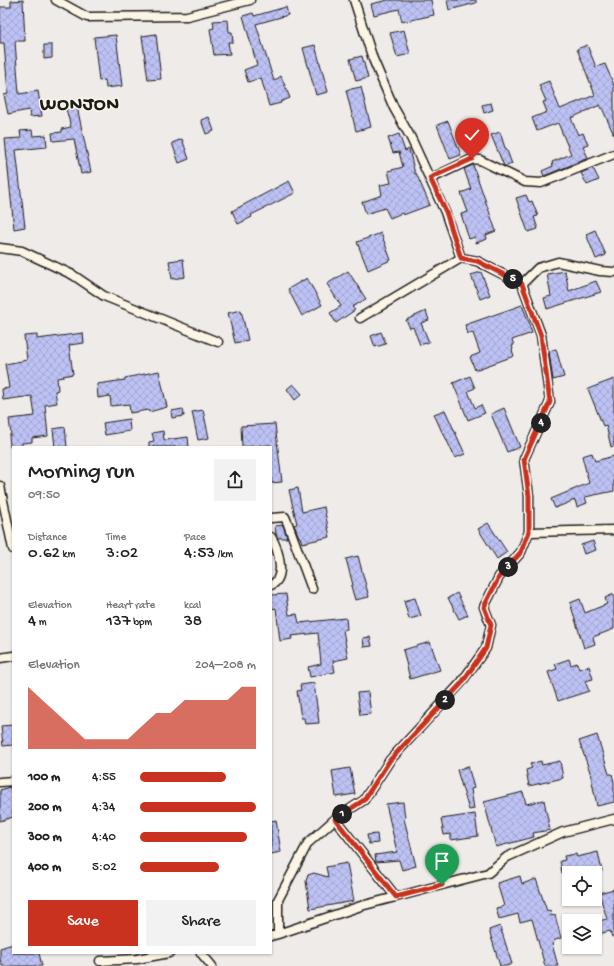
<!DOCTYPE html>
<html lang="en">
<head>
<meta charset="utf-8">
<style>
  body { margin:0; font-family:"Gochi Hand",sans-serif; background:#f2f2f2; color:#202124; height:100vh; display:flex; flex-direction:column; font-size:15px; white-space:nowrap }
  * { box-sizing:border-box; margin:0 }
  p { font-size:13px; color:#757577 }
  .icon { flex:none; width:22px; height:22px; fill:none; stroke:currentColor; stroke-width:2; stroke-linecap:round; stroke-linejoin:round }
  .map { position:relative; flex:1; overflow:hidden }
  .details { position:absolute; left:12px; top:446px; width:260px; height:508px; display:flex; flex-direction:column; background:#fff; border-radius:0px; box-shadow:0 1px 3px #0004 }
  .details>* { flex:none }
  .buttons { position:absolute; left:562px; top:866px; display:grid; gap:8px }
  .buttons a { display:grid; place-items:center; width:40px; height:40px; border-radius:0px; background:#fff; box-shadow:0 1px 3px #0004; font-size:20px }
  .pin { position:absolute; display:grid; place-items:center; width:34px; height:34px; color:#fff; margin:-41px -17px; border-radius:50% 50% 50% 0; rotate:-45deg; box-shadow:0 0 4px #0007 }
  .pin .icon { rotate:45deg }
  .km { position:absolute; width:20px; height:20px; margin:-10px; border-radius:50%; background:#222; color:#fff; font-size:11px; line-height:20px; text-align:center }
  .round { display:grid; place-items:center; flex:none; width:42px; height:42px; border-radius:0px; background:#f2f2f2 }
  .headline { display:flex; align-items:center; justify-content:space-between; height:68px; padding:0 16px }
  h1 { font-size:22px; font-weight:600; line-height:30px }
  .metrics { display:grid; grid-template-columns:repeat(3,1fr); gap:6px; height:68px; padding:4px 16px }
  .metrics div { display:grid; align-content:center }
  .metrics b { font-size:17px; font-weight:600 }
  .metrics small { font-size:11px; font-weight:400 }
  .metrics p { font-size:11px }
  .chart { height:112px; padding:8px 16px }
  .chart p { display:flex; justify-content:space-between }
  .chart svg { width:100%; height:72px; margin-top:4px; fill:#c8321e; opacity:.7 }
  .action { display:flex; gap:8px; margin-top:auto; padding:8px 16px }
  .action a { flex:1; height:46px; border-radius:0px; background:#c8321e; color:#fff; font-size:16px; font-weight:600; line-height:46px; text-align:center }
  .action a+a { background:#f2f2f2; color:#202124 }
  ul { padding:0 16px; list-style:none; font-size:13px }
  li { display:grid; grid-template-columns:64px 48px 1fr; align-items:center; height:30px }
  li i { height:10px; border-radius:5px; background:#c8321e }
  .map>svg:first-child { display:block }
  .building { fill:url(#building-cross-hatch); stroke:#1c1c1c }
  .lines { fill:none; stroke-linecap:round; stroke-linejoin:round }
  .street-casing { stroke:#1c1c1c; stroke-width:11 }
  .street { stroke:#fcf5e5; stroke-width:8 }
  .route-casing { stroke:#fff; stroke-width:8 }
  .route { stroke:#c8321e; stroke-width:5 }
  .labels { text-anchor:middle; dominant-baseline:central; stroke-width:3; stroke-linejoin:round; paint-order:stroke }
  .district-label { font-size:19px; font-weight:bold; letter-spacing:1px; fill:#1c1c1c; stroke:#fcf5e5 }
</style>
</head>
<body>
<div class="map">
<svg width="614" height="966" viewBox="0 0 614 966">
  <defs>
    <pattern id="building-cross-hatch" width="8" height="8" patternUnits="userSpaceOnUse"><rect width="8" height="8" fill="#bdc2f4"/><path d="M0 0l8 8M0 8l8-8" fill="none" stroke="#a2a6d1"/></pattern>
  </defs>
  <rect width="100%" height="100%" fill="#efebe8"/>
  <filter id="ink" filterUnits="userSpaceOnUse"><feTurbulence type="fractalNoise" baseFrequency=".025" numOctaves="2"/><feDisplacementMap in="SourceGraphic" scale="8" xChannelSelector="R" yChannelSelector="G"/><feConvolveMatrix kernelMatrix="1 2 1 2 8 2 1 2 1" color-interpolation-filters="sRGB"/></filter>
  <g filter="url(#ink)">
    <path class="building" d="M23 0 25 41H15L19 94 38 91 42 116 30 117 29 110 8 114 4 95 8 94 4 43H0V7H11V1Z
      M388 0H431L434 15 402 22 399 9 374 15 371 4Z
      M447 0H476V3L449 10Z
      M286 7 288 15 256 24 274 81 281 76 290 98 280 102 281 103 269 106 261 78 248 82 244 70 257 65 243 16 253 13 254 16Z
      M228 20 229 32H232L233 42H228L230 54 214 55 210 29 214 28 213 21Z
      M404 30 410 54 397 57 390 33Z
      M156 34 161 79 148 80 142 36Z
      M116 35 122 86 106 88 105 80 99 81 94 37Z
      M44 45H52V58L44 59Z
      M315 45 328 92 316 95 303 48Z
      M587 45 596 67 605 64 614 85V135L602 108 601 109 600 105 571 118 578 135 583 133 588 144 583 146 588 158 544 176 542 171 553 166 552 162 571 154 558 123 537 131 532 118 547 112 543 102 546 101 539 85 549 81 560 109 595 95 577 49Z
      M362 56 368 78 356 81 350 59Z
      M361 87 371 127 356 131 346 90Z
      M76 102 91 172 81 174 74 139 53 141 52 133 62 132V129L71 127 65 105Z
      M491 103 493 110 484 113 482 105Z
      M209 117 214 131 206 134 201 120Z
      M448 121 461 155 450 159 437 125Z
      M32 130 33 136 46 135 47 147 16 150 25 227 14 229 5 139 21 138 20 131Z
      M500 132 505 148H506L512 164 506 166H504L491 135Z
      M399 134 405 151 409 149 415 174 416 173 430 205 403 215 402 213 390 218 385 208 366 214 362 202 382 195 380 185 391 183 388 171 403 167 399 152 393 153 388 138Z
      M182 139 189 159 179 163 172 143Z
      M473 165 496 231 486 235 487 239 476 243 475 237 469 239 461 214 468 212 461 193 471 189 464 169Z
      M592 168 593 170H594L599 180 587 185 581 173Z
      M289 181 295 193 251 215 252 217 238 224 232 211Z
      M526 195 529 202 532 201 538 216 534 217 538 229 528 232 516 198Z
      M595 230 606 255 596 259 586 234Z
      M381 233 391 260 368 270 357 242Z
      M183 259 185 277 172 279 169 261Z
      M348 271 366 299 352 307 355 310 336 323 330 313 341 306 327 284Z
      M565 271 569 291 596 281 601 292 547 309 544 298 551 296 547 274Z
      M481 272 490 295 480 299 471 275Z
      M307 278 322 305 302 316 288 289Z
      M522 305 530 325H529L532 333 512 340 514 345 512 346 513 349 512 350 514 356 475 370 470 357 480 353 473 333 468 334 465 325Z
      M241 310 248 340 235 343 228 313Z
      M426 311 429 320 421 323 429 342 420 345 413 327 410 328 406 320Z
      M381 332 386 344 375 347 371 336Z
      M83 333 84 343 69 345 73 374 63 376 64 377 57 378 58 390 55 391 57 403 45 405 48 436 32 438V442L22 443V447H10L9 435H11L9 419 35 416 32 396 3 400 2 389 9 388 5 364 27 360 24 336 37 335V339Z
      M556 349 564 377 553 380 549 351Z
      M159 371 167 407 149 412 148 410 130 413 129 404 111 406 110 396 98 398 97 384 125 380V378Z
      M470 376 475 388 468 391 475 408 481 405 485 413 468 420 453 383Z
      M614 379V446L611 447 606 425 603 426 588 389Z
      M293 384 302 394 295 400 287 389Z
      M504 408 520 447 507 452 491 414Z
      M183 409 184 416 172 418 171 411Z
      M203 410 209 438 198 440 192 412Z
      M445 410 465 454 455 458 443 432H442L434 414Z
      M129 419 130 431 105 435 103 423Z
      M275 424 282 482 271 483V445L242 447 241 426Z
      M65 427 67 447H55L53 429Z
      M163 431 164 440 188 437 189 447H149V442L154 441 152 433Z
      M592 453 595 461 614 456V491L585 497 587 503 577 507 575 500 555 508 551 499 589 483 582 456Z
      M298 488 302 512 324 507 330 537 302 543 300 537H299L294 525 297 524 289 490Z
      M488 523 507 552 497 559 478 529Z
      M283 525 287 538H278L276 534 275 526Z
      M593 541 596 550 584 554 581 545Z
      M358 556 369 597 355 600 351 586 353 585 346 559Z
      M457 593 468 615 459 619 448 598Z
      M286 594 289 615 297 614 299 623 346 618 347 629 343 630 348 658 333 661 335 672 310 677 308 667 321 664 318 633 291 636 292 639 280 641 276 608 271 609V595Z
      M614 594V629L593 637 595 644 584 648 570 603 580 599 585 613 607 604 605 598Z
      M415 598 421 616 409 619 404 601Z
      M370 637 372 646 364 647 363 638Z
      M430 642 440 670 410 679 403 650Z
      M569 659 571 665 577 663 579 669 589 666 593 679 585 681 589 691 558 701 548 672 557 669 555 664Z
      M314 683 319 723 305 724 304 718H301L297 691 301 690 300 685Z
      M368 692 371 714 360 715 357 693Z
      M13 725V745L3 746 1 726Z
      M597 735 609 774H612L614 782V802L597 806 590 772 579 741Z
      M541 761 542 765 560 761 563 778 529 786 526 770 532 768 530 764Z
      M468 766 474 788 471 789 474 809 469 810 457 770Z
      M350 768 355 794 336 797 332 771Z
      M10 787 13 798V817L0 821V790Z
      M523 792 526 804 544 800 550 830 533 833 534 837 496 847 484 802Z
      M403 802 405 818 404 819 416 866 402 870 399 860 376 862 375 855 397 852 386 804Z
      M475 814 478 836 451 840V834L444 835 441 819Z
      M276 820 281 852 271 854V821Z
      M377 834 378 843 369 844 367 835Z
      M598 852 602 871 594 873H562L560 861 565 860 564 856 576 854 577 857Z
      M347 863 354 901 310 909 306 881 308 875 314 873 328 877 326 867Z
      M520 876 522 884 536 879 547 911 550 910 551 916 555 915 561 938 553 941 554 943 552 944 558 966H545L532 919 520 922 518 914 499 919 496 908 504 906 497 883Z
      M614 889V936L612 937 610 931 595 935V922L607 919 599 893Z
      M500 926 512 964 506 966H500L489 930Z
      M13 944V953H39L42 966H2L0 959V948Z"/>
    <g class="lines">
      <g class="street-casing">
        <path id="street" d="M56 0 87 17 187 16 250 0
          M354 0 373 59 394 108 411 138 445 212 461 258
          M430 179 472 159 480 160 525 182 541 183 614 154
          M0 248 22 251 73 275 104 296 218 342
          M522 284 538 268 558 262 600 271 614 272
          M0 486 13 549
          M271 518 285 517 288 524 312 589
          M529 532 614 530
          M271 537C278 548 287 578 271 585
          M0 658 13 656
          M0 782 13 781
          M335 819 396 897
          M278 934V900L308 843 335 819 364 800 390 760 461 683 486 648 491 625 484 607 499 577 521 552 529 532V496L524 459 550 402 541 335 522 284 477 261 461 258 360 318
          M271 936 278 934 361 906 488 873 507 857 563 832 614 819
          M201 953 212 966
          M100 961 137 959 169 953"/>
      </g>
      <use href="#street" class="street"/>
    </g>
  </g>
  <g class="lines" filter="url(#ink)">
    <g class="route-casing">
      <path id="route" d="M442 885 396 897 335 819 364 800 390 760 461 684 486 648 491 625 484 607 499 577 521 552 529 532V496L524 459 550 402 541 336 522 284 477 261 461 258 446 212 430 178 472 159"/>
    </g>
    <use href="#route" class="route"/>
  </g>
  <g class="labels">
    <g class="district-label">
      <text x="80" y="105">WONJON</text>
    </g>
  </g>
</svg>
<div class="buttons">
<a><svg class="icon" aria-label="locate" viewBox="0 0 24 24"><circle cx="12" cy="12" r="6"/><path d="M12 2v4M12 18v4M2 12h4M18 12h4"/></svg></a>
<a><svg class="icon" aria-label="layers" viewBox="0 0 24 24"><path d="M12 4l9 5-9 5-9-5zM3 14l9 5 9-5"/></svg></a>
</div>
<div class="pin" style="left:442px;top:885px;background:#1e9e55"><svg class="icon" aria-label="arrive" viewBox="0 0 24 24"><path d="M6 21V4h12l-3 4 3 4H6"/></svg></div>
<div class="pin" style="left:472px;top:159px;background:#d93025"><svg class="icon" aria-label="check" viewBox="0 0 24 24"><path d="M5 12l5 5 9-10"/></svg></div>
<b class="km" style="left:342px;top:814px">1</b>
<b class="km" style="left:445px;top:700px">2</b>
<b class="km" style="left:508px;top:567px">3</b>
<b class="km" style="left:541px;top:423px">4</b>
<b class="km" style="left:513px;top:279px">5</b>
<section class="details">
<div class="headline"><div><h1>Morning run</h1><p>09:50</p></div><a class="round"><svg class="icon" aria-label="share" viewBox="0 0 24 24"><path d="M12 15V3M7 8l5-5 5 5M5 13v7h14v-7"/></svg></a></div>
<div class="metrics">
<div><p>Distance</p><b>0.62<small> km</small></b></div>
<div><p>Time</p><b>3:02</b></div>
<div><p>Pace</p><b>4:53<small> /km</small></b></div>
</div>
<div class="metrics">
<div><p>Elevation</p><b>4<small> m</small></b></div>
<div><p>Heart rate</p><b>137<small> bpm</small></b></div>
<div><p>kcal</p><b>38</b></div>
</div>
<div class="chart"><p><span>Elevation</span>204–208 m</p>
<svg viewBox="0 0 160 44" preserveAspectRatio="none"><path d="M0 44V6L10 14L20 22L30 30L40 38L50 38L60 38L70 38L80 30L90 22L100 22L110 14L120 14L130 14L140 14L150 6L160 6V44z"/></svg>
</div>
<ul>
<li><b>100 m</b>4:55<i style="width:74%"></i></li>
<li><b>200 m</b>4:34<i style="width:100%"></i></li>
<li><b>300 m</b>4:40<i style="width:92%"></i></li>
<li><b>400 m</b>5:02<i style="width:68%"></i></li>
</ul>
<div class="action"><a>Save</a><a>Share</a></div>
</section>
</div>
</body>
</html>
